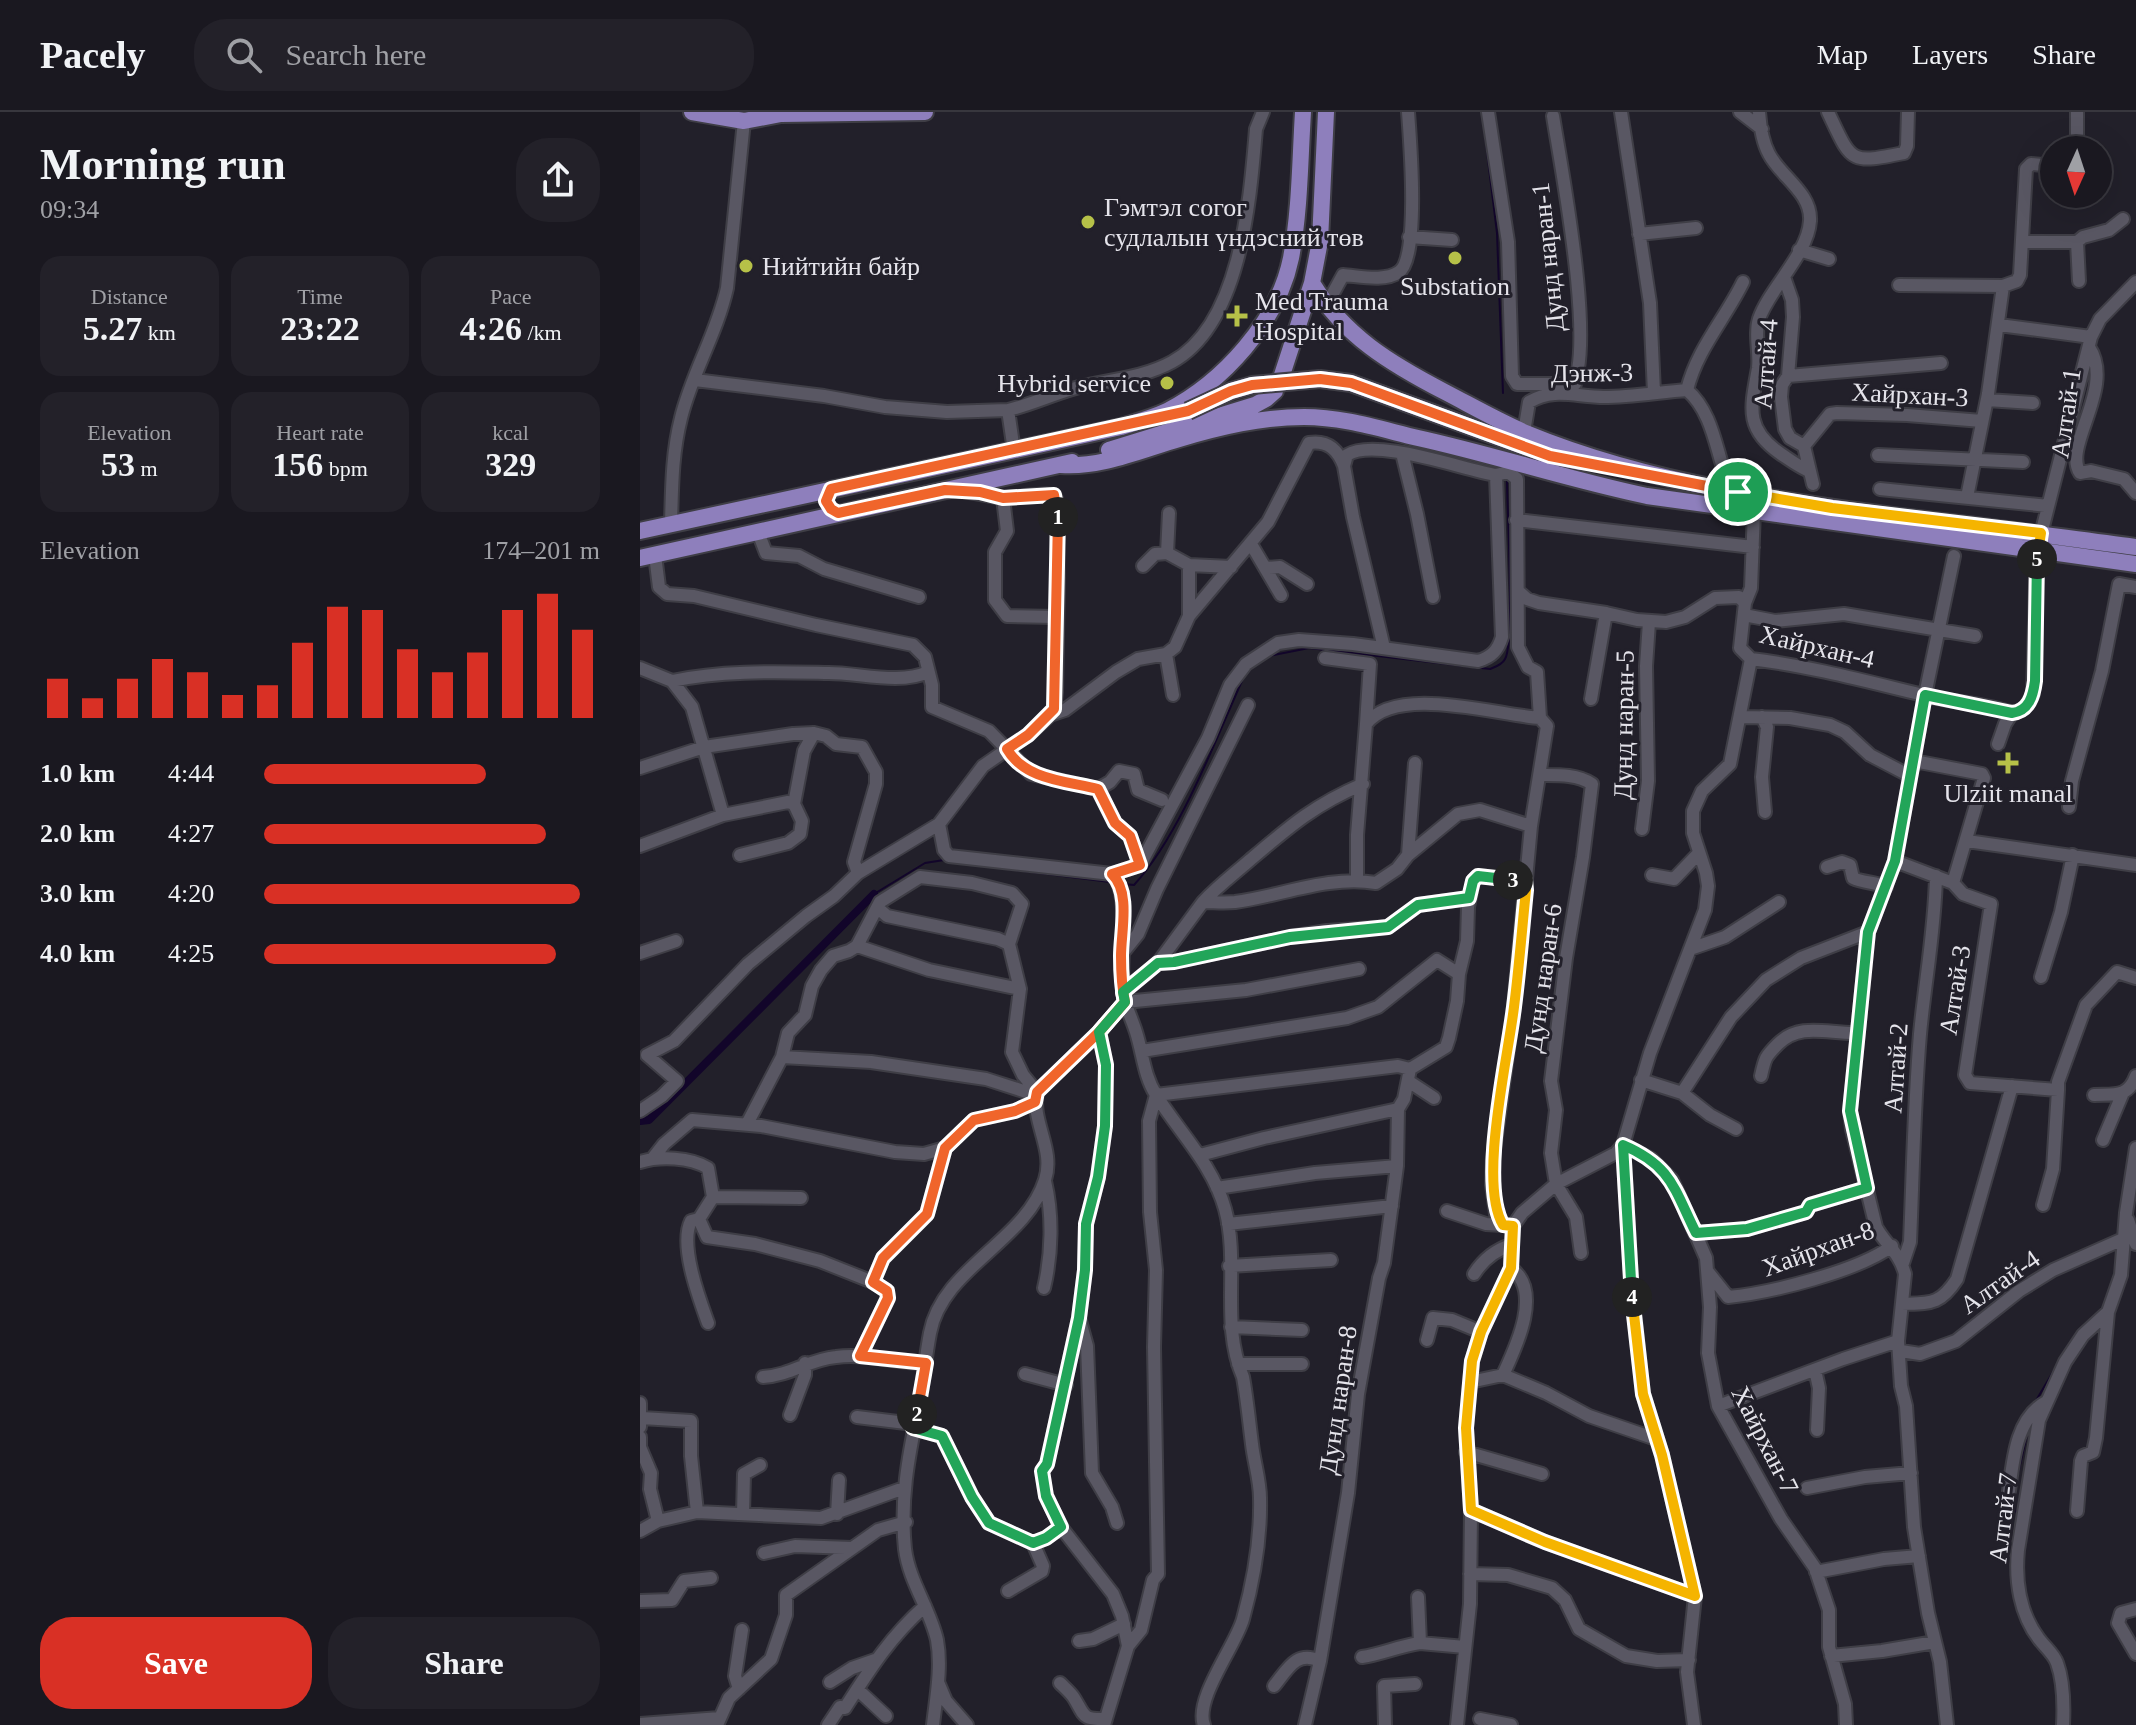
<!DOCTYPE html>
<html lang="en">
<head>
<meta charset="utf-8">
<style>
  body { margin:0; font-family:Georgia,serif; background:#232129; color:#f1f3f6; height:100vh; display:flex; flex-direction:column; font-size:30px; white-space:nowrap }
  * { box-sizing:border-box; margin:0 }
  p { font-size:26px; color:#9fa0a5 }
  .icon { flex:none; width:44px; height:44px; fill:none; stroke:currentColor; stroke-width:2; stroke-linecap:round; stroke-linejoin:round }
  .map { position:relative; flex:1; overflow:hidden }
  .details { display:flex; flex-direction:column; background:#1a1820; width:640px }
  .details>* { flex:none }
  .needle { width:52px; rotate:183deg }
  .controls { position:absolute; left:1400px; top:24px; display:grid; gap:16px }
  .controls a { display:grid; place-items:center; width:72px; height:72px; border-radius:50%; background:#1a1820; box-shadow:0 8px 32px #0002,0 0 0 2px #38373e; font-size:40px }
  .pin { position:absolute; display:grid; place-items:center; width:68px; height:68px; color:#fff; margin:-34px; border:4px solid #fff; border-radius:50%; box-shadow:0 2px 8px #0007 }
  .km { position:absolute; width:40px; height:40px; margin:-20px; border-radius:50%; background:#222; color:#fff; font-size:22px; line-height:40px; text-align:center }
  .round { display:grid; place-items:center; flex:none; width:84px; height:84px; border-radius:32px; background:#232129 }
  .overview { display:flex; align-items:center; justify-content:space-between; height:136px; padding:0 40px }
  h1 { font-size:44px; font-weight:700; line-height:60px }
  .stats { display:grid; grid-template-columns:repeat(3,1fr); gap:12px; height:136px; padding:8px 40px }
  .stats div { display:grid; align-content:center; border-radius:20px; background:#232129; text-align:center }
  .stats b { font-size:34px; font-weight:700 }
  .stats small { font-size:22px; font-weight:400 }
  .stats p { font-size:22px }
  .chart { height:224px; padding:16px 40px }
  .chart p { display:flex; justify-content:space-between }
  .chart svg { width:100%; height:144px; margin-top:8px; stroke:#d93025; stroke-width:6 }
  .cta { display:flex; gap:16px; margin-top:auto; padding:16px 40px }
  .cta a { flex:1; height:92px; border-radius:32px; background:#d93025; color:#fff; font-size:32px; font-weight:700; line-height:92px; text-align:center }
  .cta a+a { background:#232129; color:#f1f3f6 }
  ul { padding:0 40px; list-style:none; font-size:26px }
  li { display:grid; grid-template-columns:128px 96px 1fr; align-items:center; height:60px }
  li i { height:20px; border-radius:10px; background:#d93025 }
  header { display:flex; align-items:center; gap:48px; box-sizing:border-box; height:112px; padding:0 40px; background:#1a1820; border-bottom:2px solid #38373e }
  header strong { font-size:38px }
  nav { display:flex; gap:44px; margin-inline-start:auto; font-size:28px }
  .search { width:560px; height:72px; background:#232129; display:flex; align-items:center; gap:20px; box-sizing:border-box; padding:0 28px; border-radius:32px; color:#9fa0a5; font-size:30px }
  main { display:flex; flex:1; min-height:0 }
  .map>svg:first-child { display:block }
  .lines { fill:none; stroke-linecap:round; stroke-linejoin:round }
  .stream { stroke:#12052a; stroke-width:2 }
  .canal { stroke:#12052a; stroke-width:8 }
  .minor-casing { stroke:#3f3e46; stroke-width:16 }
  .major-casing { stroke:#3f3e46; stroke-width:20 }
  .minor { stroke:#595763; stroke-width:12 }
  .major { stroke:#8e7fbc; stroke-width:16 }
  .major-bridge-casing { stroke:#3f3e46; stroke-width:20; stroke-linecap:butt }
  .major-bridge { stroke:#8e7fbc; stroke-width:16 }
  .split-1-casing { stroke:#fff; stroke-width:16 }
  .split-2-casing { stroke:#fff; stroke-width:16 }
  .split-3-casing { stroke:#fff; stroke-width:16 }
  .split-4-casing { stroke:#fff; stroke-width:16 }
  .split-5-casing { stroke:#fff; stroke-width:16 }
  .split-6-casing { stroke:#fff; stroke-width:16 }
  .split-1 { stroke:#f0652b; stroke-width:10 }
  .split-2 { stroke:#f0652b; stroke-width:10 }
  .split-3 { stroke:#22a559; stroke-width:10 }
  .split-4 { stroke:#f5b400; stroke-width:10 }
  .split-5 { stroke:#22a559; stroke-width:10 }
  .split-6 { stroke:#f5b400; stroke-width:10 }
  .poi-dot { fill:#b6c148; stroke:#22202a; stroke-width:3 }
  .labels { text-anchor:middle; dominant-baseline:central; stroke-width:6; stroke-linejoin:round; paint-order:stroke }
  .poi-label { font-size:26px; fill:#e5e4eb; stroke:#22202a; text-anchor:start }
  .street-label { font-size:26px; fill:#e5e4eb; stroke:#22202a }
</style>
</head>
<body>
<header>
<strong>Pacely</strong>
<div class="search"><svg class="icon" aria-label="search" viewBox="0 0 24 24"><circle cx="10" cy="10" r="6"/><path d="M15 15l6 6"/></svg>Search here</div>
<nav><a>Map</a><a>Layers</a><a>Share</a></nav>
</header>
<main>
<section class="details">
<div class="overview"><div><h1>Morning run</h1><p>09:34</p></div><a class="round"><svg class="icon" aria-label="share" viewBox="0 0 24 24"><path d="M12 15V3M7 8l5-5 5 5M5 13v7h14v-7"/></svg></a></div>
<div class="stats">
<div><p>Distance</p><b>5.27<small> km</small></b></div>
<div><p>Time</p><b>23:22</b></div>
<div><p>Pace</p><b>4:26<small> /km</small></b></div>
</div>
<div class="stats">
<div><p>Elevation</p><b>53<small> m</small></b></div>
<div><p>Heart rate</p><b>156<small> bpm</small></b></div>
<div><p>kcal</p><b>329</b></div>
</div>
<div class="chart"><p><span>Elevation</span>174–201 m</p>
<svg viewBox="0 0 160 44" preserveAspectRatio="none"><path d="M5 44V32M15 44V38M25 44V32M35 44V26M45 44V30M55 44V37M65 44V34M75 44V21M85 44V10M95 44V11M105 44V23M115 44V30M125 44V24M135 44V11M145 44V6M155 44V17"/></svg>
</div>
<ul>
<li><b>1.0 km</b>4:44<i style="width:66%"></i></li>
<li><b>2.0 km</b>4:27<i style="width:84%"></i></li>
<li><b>3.0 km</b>4:20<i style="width:94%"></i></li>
<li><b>4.0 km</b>4:25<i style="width:87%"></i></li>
</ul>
<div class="cta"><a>Save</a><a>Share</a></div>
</section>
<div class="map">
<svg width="1496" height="1613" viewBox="0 0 1496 1613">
  <rect width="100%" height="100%" fill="#22202a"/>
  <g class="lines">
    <path class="stream" d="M843 7 857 121 863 281
      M629 544 669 536 850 557C855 555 862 553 865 547 875 530 867 397 867 368
      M346 754 470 770
      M484 772 494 773C541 722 576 626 605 562
      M234 782 285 751 304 748
      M1394 1292 1429 1233
      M1377 1366 1388 1318
      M1374 1380V1396L1377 1401
      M1383 1462 1385 1475"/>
    <path class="canal" d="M0 1009 9 1008 234 782"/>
    <g class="minor-casing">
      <path id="minor" d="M848 0 868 130 872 264 877 272H935
        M981 0 1010 191 1014 281
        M1100 0 1122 17
        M1119 0C1120 13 1123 31 1129 42 1140 64 1172 81 1170 109 1168 142 1129 177 1119 207 1114 222 1120 240 1118 256 1111 295 1104 317 1141 342 1150 348 1158 354 1167 358
        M1188 0C1212 51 1209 52 1264 41L1267 34 1268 0
        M913 4C921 55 957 240 931 277
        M1437 38V0
        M999 122 1056 116
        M769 125 812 128
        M1382 130H1437L1443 125 1469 118 1483 107
        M1437 130 1439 169
        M1159 138 1189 147
        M1144 165 1152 188 1153 205 1148 264 1142 273 1141 285 1145 317 1150 326 1164 334
        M1259 173 1363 174 1377 169 1380 163 1386 57 1391 52 1414 54
        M686 194 703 163C719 164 745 170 759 160 780 146 770 27 768 0
        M1359 213 1451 225
        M1449 235C1476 276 1422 334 1440 361L1451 359 1484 367 1496 381
        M1148 264 1301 251
        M55 268 184 284 245 295 307 300 368 298
        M1347 288 1393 291
        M884 320 889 290C914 275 936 285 964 285 991 285 1020 280 1047 278
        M1164 334 1190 302 1197 301 1267 303 1342 309
        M1164 334 1173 372
        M374 339 368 298C390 293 411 283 432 277 465 268 501 267 532 250 601 212 610 88 616 17L623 0
        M762 341 777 402 793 485
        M1238 343 1383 350
        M1093 372C1089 365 1083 357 1081 349 1074 325 1068 296 1047 278 1057 237 1085 207 1103 170
        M1240 377 1408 394
        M320 379C336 380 352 386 367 386 383 385 398 381 414 383L416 387 418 466 416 580 414 597 410 603 388 623 343 654 299 712 304 738 309 744 472 762 500 753 568 626 590 573 606 552 638 531 659 528 713 532 838 549C852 545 858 538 862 525L856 363 868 360 877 367 878 535 888 555 897 560 900 606 907 614 891 714 874 894 853 1045 852 1073 856 1102 863 1113 873 1114
        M1327 385 1348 282 1363 174
        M363 386 367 419 355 440V488L367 504 417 505
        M529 401 527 441 549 453V504
        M876 408 1113 435
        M31 412C32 376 32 341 41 306 52 261 77 221 87 176L104 9
        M118 420 126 441 159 444 184 457 279 485
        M611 432 641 483
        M15 443 19 475 27 482 54 484 176 513 273 533 285 545 292 573V595L349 619 391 662 458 677 470 670 479 659 494 662 498 678 522 688
        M549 453 591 455
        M503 454 515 442 527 441
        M626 456 640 455 667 472
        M878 479 887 487 899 491 966 501 997 508 1026 510 1045 505 1075 486 1099 485 1105 491 1100 536 1111 547C1170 554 1229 570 1287 584 1315 591 1345 591 1372 601
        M1105 491 1111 476 1114 399
        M1104 503 1135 509 1204 502 1335 524
        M744 536 713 405 704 354 707 343C735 325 821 357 856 363
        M526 542 533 583
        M685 546 730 552 726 612
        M0 556 32 569 52 595 83 703
        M32 569C83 558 137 560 189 561 219 561 260 573 288 560
        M951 587 966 501
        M1372 601C1384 599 1388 593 1393 582L1397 438 1451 225 1460 207 1496 170
        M410 603 425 598 476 560 498 547 526 542 535 535 549 504 628 410 669 331C688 328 698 338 704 354
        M1101 605 1150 606 1190 613 1205 620 1230 643 1270 664
        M1122 605 1127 615 1122 665 1125 700
        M1358 632 1365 612 1372 601
        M1274 649 1342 662 1344 666 1313 771
        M0 656 64 635 153 622 174 621 186 624 196 632 222 635 236 660V672L214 750 218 761
        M900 663C917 663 937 662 952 672L943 745 926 846 911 969 916 998 911 1041 916 1072 936 1105 941 1141
        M458 677 475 711 490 724 500 753
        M154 692 164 639 174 621
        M1429 695 1432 669 1462 559 1479 472 1496 475
        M1002 717 1008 669 1006 554 1009 510
        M1327 729 1496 753
        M0 734 83 703 148 690 154 692 162 709 160 722 148 731 100 743
        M768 743 775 651
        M1255 749 1313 771 1323 782 1351 792 1325 963 1330 971 1418 978V970L1446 893 1477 860 1496 866
        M1187 755 1202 750 1210 753 1213 766C1223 771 1236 770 1246 775
        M472 762C492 781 479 852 483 880 485 894 492 907 496 920 503 942 504 964 516 983 540 1021 573 1053 585 1097 600 1152 580 1211 603 1265 607 1287 609 1309 612 1332 614 1350 620 1368 620 1386 621 1427 614 1467 603 1507 596 1533 554 1587 564 1613
        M1012 763 1034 767 1059 741
        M717 768V723L726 612C757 572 856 603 900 606
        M563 790C578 774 594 762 610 748 650 714 674 693 723 672
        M239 797 247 804 358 827 369 832 380 877 372 940 383 963 397 980
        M217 834 289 858 380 877
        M1050 837 1085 825 1139 790
        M0 841 36 829
        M481 843 498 822 517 777 608 593
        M518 851 534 850 650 825 687 819 748 815 778 793 829 786
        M1401 865 1421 800 1433 743
        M483 880 518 851 563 790C573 790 585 791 595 790 641 784 689 763 736 771L757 757 768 743 818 702 840 698 891 714
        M459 920 466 953 465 1014 458 1065 446 1112 445 1158 439 1206 407 1352 402 1359 406 1384 421 1415 473 1482 482 1504 488 1534
        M502 939 707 906 738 895 797 848 819 862
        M142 945 231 950 346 967 396 983
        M1121 964C1125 946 1125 945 1138 932 1160 910 1188 922 1217 921
        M1001 968 1042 981 1070 1003 1096 1017
        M768 969 794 986
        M1042 981 1091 905 1126 868 1161 846 1228 820
        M1454 983C1474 982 1488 986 1496 964
        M0 999 22 984 37 969 7 943 34 929 108 852 166 804 194 784 218 761 299 712
        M107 1012 142 945 148 921 165 903 172 874 181 858 193 844 209 839 217 834 240 790 280 765 332 771 372 781 382 792 369 832
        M1463 1028 1482 983
        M983 1033 1011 1047 1032 1068 1066 1146 1070 1195 1068 1241 1078 1294 1141 1407 1175 1456 1189 1498V1535L1205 1592 1206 1613
        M560 1043 624 1026 758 997
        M13 1046 24 1032 52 1008 121 1014 255 1040 284 1042 305 1036
        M0 1050C20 1044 50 1045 68 1056L73 1085 59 1107 67 1125 115 1132 180 1149 233 1170 243 1146 287 1102 305 1036 334 1008 375 999 395 990
        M577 1076 675 1061 757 1054
        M73 1085 161 1086
        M1403 1093 1413 1057 1418 978
        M807 1099 846 1112 863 1113
        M59 1107 51 1109C39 1133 59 1186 68 1211
        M1488 1108 1496 1132
        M588 1112 752 1094
        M1056 1121 1107 1117 1166 1100 1170 1093 1227 1076
        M1263 1151 1270 1130C1273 1061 1274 992 1280 922 1285 869 1295 817 1296 764
        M589 1154 691 1148
        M1068 1160 1088 1185C1131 1181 1218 1159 1252 1134
        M834 1162C843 1148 855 1138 871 1133
        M404 1176C412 1142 413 1103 405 1069
        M1262 1192C1291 1191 1300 1193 1317 1167L1372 974
        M440 1209 447 1234 452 1361 472 1395 477 1411
        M591 1215 662 1218
        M787 1228 793 1206 812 1208 841 1220
        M1261 1239 1280 1242 1316 1229 1379 1179 1413 1158 1483 1127
        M220 1244 248 1186 247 1179 233 1170
        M598 1252H662
        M1175 1258 1179 1276 1177 1318
        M385 1262 426 1273
        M863 1263 906 1281 949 1304 1016 1327
        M123 1265C152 1263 167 1248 196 1245 226 1241 256 1251 286 1251
        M830 1270 863 1263C876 1235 903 1179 871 1156
        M0 1291V1315
        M1078 1294 1203 1247 1258 1229
        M150 1303 165 1263V1251
        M217 1305 274 1312
        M2 1306 51 1309V1344L57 1400
        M273 1316 302 1324 332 1385 349 1411 393 1431 406 1426 421 1415
        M0 1325V1335L11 1361 10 1377 18 1409 0 1419
        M826 1340 902 1362
        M1167 1376 1225 1365 1271 1361
        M1369 1379C1373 1348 1376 1306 1406 1290
        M831 1398 905 1430 1055 1484
        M1437 1399 1441 1349 1443 1344 1453 1340 1456 1326 1468 1200 1481 1163 1486 1101 1496 1036
        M103 1402 104 1362 120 1353
        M197 1402 199 1368
        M18 1409 57 1400 181 1406 264 1376
        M124 1441 155 1434 212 1436
        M1176 1460 1244 1447 1279 1444
        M830 1462 868 1463 912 1476 925 1488 939 1517 986 1544 1017 1549 1049 1548
        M368 1479 402 1459 403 1454 393 1431
        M778 1485 780 1531 825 1535
        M0 1489 32 1488 44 1469 71 1466
        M1496 1497 1481 1501 1478 1511 1496 1542
        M439 1529 453 1527 484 1512
        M1191 1544 1242 1539 1295 1530
        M722 1545C742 1542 759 1534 780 1531
        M190 1570 212 1556 235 1548
        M298 1570 306 1589 327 1613
        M420 1571C425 1576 431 1581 434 1586 445 1604 442 1608 466 1607
        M634 1574C648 1557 656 1538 680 1549
        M99 1577 95 1564 102 1518
        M217 1577 246 1604
        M840 1607 871 1613
        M0 1612 80 1606
        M77 1613 89 1586 131 1547 146 1503V1483L238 1418 266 1410
        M188 1613 200 1595 205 1596C230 1557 250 1525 285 1494
        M293 1613C296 1586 302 1555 297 1528 290 1497 269 1469 265 1437 260 1390 268 1345 278 1299 283 1273 285 1247 290 1221 302 1156 386 1129 405 1068 415 1037 391 1010 397 980L459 920 485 890 606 878 719 857
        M464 1613 488 1534 501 1518 513 1468 518 1462 514 1235 516 1158 510 1100 509 1009 516 983 758 954 770 957
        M665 1613 680 1549 708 1381 718 1282 739 1166 744 1151 757 1054 758 997 764 987 770 957 806 935 809 926 817 889 819 862 827 829 828 795 833 769 838 764 885 768
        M745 1613 744 1574 775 1572
        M817 1613 830 1492 831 1398 826 1316 832 1249 841 1220 871 1156 873 1114 882 1101 916 1072 976 1041 983 1033
        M1054 1613 1047 1560 1055 1484 1022 1343 1003 1282 992 1181 983 1033 1010 941 1065 798 1068 774 1066 761 1053 721V699L1062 679 1090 652 1111 547
        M1307 1613 1300 1550 1288 1501 1274 1415 1266 1294 1261 1274 1258 1229 1265 1162C1260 1141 1245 1132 1236 1115L1212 1017 1210 999 1228 820 1255 749 1285 583 1314 444
        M1423 1613C1424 1593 1424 1570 1417 1551 1414 1542 1405 1535 1399 1527 1380 1502 1375 1469 1378 1438L1399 1308 1425 1250 1443 1223 1468 1200"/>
    </g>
    <g class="major-casing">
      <path id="major" d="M52 0 104 9 141 2 285 0
        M672 171C704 224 751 252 805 280 832 294 858 309 886 321 1012 373 1152 391 1286 408 1356 416 1426 426 1496 435
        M642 263 672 171 680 129 686 0
        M680 267 711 271 910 344 940 350
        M469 338 615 293 626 287 635 279
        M421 353C461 356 501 338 539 327 580 315 621 305 664 305 703 305 740 317 778 326 855 343 930 368 1007 384L1496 452
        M0 419 481 315C497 310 512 306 527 299 583 270 638 210 651 146 660 99 660 48 663 0
        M0 446 432 350"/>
    </g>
    <use href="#minor" class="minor"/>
    <use href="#major" class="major"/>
    <g class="major-bridge-casing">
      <path id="major-bridge" d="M548 299 591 279 612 273 680 267"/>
    </g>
    <use href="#major-bridge" class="major-bridge"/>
  </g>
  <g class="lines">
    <g class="split-1-casing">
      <path id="split-1" d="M418 405 414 383 363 386 340 380 305 378 198 401 191 397 186 389 191 377 548 299 591 279 612 273 680 267 711 271 910 344 1098 380"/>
    </g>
    <g class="split-2-casing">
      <path id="split-2" d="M277 1302 286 1251 220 1244 248 1186 247 1179 233 1170 243 1146 287 1102 305 1036 334 1008 375 999 395 990 397 980 459 920 485 890C482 876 481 860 481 844 481 820 491 780 472 762L500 753 490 724 475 711 458 677C426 669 385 668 367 637L388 623 414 597 418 405"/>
    </g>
    <g class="split-3-casing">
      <path id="split-3" d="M277 1302 273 1316 302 1324 332 1385 349 1411 393 1431 406 1426 421 1415 406 1384 402 1359 407 1352 439 1206 445 1158 446 1112 458 1065 465 1014 466 953 459 920 485 890 483 880 518 851 534 850 650 825 748 815 778 793 829 786 833 769 838 764 873 768"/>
    </g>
    <g class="split-4-casing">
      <path id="split-4" d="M873 768H885L886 778C882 817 879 856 874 895 868 946 838 1071 863 1113L873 1114 871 1156 841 1220 832 1249 826 1316 831 1398 905 1430 1055 1484 1022 1343 1003 1282 992 1185"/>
    </g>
    <g class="split-5-casing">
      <path id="split-5" d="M992 1185 983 1033C1032 1054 1034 1077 1056 1121L1107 1117 1166 1100 1170 1093 1227 1076 1210 999 1228 820 1255 749 1285 583 1372 601C1389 599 1393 584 1395 569L1397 447"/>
    </g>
    <g class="split-6-casing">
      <path id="split-6" d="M1098 380 1192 396 1401 421 1397 447"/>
    </g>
    <use href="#split-1" class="split-1"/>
    <use href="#split-2" class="split-2"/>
    <use href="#split-3" class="split-3"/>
    <use href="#split-4" class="split-4"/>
    <use href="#split-5" class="split-5"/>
    <use href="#split-6" class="split-6"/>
  </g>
  <g class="poi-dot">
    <circle cx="448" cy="110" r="8"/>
    <circle cx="815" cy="146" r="8"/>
    <circle cx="106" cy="154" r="8"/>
    <path d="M593 192h8v8h8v8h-8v8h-8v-8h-8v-8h8z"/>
    <circle cx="527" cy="271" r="8"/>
    <path d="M1364 639h8v8h8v8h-8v8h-8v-8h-8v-8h8z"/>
  </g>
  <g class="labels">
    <g class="poi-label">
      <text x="464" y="95">Гэмтэл согог<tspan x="464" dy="30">судлалын үндэсний төв</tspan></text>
      <text x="122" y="154">Нийтийн байр</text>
      <text x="815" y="174" text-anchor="middle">Substation</text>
      <text x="615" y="189">Med Trauma<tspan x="615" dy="30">Hospital</tspan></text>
      <text x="511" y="271" text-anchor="end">Hybrid service</text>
      <text x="1368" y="681" text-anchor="middle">Ulziit manal</text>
    </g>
    <g class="street-label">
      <text transform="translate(908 145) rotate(-96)">Дунд наран-1</text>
      <text transform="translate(1126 252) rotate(-86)">Алтай-4</text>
      <text transform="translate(952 261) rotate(-1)">Дэнж-3</text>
      <text transform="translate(1270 283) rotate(3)">Хайрхан-3</text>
      <text transform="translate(1426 301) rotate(-82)">Алтай-1</text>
      <text transform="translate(1177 535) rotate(13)">Хайрхан-4</text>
      <text transform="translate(984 613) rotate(-89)">Дунд наран-5</text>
      <text transform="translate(903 866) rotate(-82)">Дунд наран-6</text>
      <text transform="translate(1315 878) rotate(-81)">Алтай-3</text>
      <text transform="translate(1256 956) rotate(-86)">Алтай-2</text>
      <text transform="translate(1178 1137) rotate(-20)">Хайрхан-8</text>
      <text transform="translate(1360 1170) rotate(-35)">Алтай-4</text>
      <text transform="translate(698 1288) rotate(-82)">Дунд наран-8</text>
      <text transform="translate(1125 1328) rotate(63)">Хайрхан-7</text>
      <text transform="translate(1363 1406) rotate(-83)">Алтай-7</text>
    </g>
  </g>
</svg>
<div class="controls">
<a><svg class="needle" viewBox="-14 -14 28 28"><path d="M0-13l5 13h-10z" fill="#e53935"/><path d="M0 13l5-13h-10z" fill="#9fa0a5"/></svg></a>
</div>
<div class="pin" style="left:1098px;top:380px;background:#1e9e55"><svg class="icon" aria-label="arrive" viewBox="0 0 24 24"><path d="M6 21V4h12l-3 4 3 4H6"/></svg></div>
<b class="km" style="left:418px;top:405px">1</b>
<b class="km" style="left:277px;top:1302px">2</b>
<b class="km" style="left:873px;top:768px">3</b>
<b class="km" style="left:992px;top:1185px">4</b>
<b class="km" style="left:1397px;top:447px">5</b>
</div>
</main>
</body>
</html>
